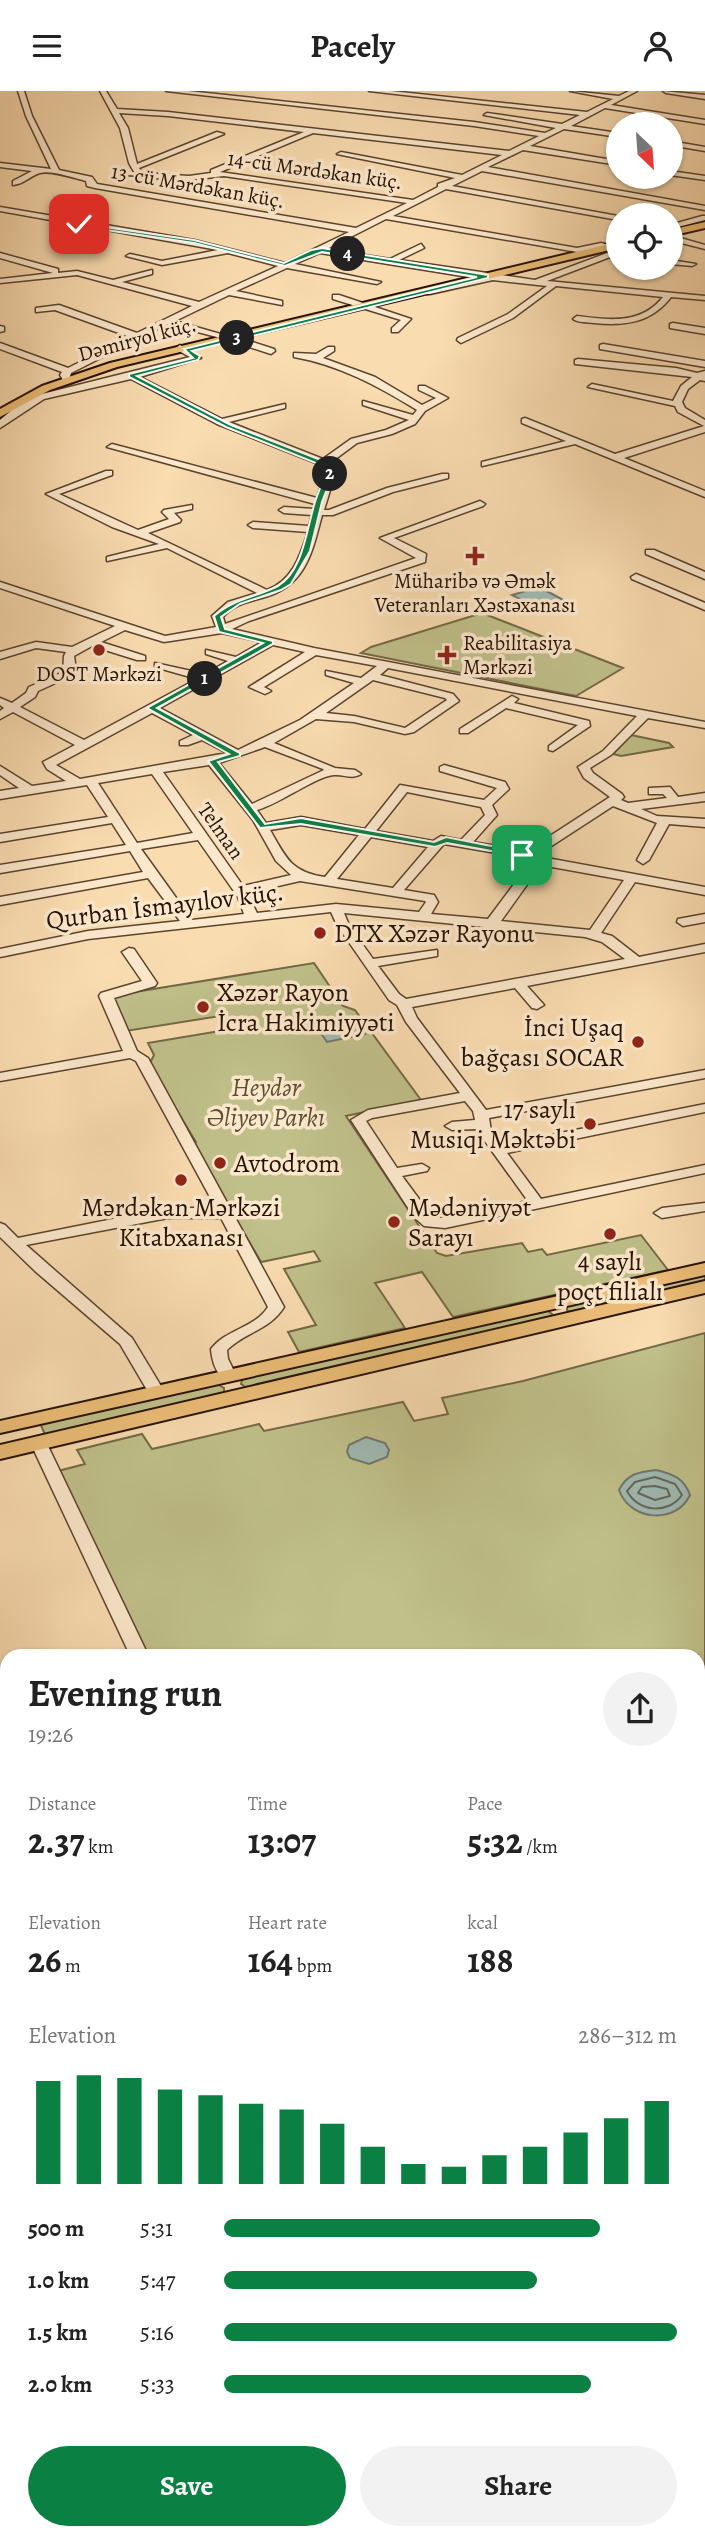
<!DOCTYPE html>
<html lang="en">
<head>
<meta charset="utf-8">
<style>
  body { margin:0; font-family:Alegreya,serif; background:#f2f2f2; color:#222; height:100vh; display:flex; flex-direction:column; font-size:26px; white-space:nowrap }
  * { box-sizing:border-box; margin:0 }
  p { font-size:23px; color:#767676 }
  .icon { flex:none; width:38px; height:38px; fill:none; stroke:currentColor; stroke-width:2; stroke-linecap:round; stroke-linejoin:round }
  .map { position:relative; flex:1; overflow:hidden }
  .panel { position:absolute; left:0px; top:1558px; width:705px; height:891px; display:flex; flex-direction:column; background:#fff; border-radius:21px 21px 0 0; box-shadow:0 2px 5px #0004 }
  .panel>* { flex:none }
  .needle { width:46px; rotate:155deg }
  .controls { position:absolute; left:606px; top:21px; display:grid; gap:14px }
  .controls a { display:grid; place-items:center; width:77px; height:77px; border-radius:50%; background:#fff; box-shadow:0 2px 5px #0004; font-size:35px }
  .pin { position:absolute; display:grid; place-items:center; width:60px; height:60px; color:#fff; margin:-30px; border-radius:14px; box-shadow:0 4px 10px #0006 }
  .km { position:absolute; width:35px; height:35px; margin:-18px; border-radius:50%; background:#222; color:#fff; font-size:19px; line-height:35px; text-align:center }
  .round { display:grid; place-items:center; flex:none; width:74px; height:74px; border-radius:37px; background:#f2f2f2 }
  .summary { display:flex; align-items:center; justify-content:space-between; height:119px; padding:0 28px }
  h1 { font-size:38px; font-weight:700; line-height:52px }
  .figures { display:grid; grid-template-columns:repeat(3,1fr); gap:10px; height:119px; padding:7px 28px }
  .figures div { display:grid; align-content:center }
  .figures b { font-size:35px; font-weight:700 }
  .figures small { font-size:19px; font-weight:400 }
  .figures p { font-size:19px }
  .chart { height:196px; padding:14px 28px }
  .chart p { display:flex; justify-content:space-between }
  .chart svg { width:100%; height:126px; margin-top:7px; stroke:#0b8043; stroke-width:6 }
  .cta { display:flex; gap:14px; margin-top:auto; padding:14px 28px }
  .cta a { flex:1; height:80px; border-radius:42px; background:#0b8043; color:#fff; font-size:28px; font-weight:700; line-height:80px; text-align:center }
  .cta a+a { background:#f2f2f2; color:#222 }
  ul { padding:0 28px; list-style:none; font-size:23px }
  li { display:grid; grid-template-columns:112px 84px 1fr; align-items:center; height:52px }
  li i { height:18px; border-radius:9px; background:#0b8043 }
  header { display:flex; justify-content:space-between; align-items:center; height:91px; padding:0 28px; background:#fff; font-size:32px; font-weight:700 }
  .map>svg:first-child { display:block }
  .green { fill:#c0c08a; stroke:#736946; stroke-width:2 }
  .water { fill:#a0bab3; stroke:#6f776d; stroke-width:2 }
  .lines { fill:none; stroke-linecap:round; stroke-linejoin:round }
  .shore { stroke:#63665b; stroke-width:2 }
  .minor-casing { stroke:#5b442e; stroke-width:3 }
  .major-casing { stroke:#261203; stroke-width:4 }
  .minor { fill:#fce8cc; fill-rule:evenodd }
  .major { fill:#edbe78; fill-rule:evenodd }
  .route { fill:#0b8043; stroke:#fff; stroke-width:2 }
  .poi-dot { fill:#8f2418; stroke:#fce8cc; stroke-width:2.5 }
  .labels { text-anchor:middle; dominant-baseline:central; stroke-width:7; stroke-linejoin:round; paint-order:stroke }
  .far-street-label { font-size:21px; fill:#261203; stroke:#fce8cc }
  .far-poi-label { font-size:21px; fill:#261203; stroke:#fce8cc }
  .street-label { font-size:26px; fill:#261203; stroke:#fce8cc }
  .poi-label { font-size:26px; fill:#261203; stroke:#fce8cc; text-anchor:start }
  .park-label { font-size:26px; font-style:italic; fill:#5c4f32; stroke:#fce8cc }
</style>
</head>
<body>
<header><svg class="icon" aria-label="menu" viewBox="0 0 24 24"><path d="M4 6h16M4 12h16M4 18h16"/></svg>Pacely<svg class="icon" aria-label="person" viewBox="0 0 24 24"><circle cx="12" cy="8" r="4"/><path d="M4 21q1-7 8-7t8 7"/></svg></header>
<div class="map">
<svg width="705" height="2447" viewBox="0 0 705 2447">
  <rect width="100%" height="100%" fill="#fadcb1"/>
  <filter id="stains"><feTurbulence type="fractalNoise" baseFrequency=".00286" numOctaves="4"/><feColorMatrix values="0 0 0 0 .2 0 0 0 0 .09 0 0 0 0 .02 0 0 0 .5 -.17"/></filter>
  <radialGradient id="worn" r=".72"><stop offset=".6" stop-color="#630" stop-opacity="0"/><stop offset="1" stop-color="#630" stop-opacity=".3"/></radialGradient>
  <path class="green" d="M482 522 623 577 576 605 361 562 371 556Z
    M631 644 669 652 673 656 621 665 613 663Z
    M314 872 343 915 355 919 421 1009 346 1025 437 1162 446 1165 522 1152 528 1161 542 1158 547 1164 641 1144 668 1179 453 1226 422 1181 375 1192 405 1237 299 1261 288 1241 316 1234 284 1178 320 1170 314 1160 261 1171 193 1054 196 1051 149 974 154 964 148 952 226 939 220 925 126 940 110 905Z
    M705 1183V1192L574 1223 567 1219V1213Z
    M545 1218 552 1223V1228L249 1298 241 1293 243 1286Z
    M705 1242V1616L698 1618V1564H148L58 1380 85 1373 77 1359 142 1343 152 1358 259 1333 264 1340 403 1311 414 1330 448 1323 442 1307 523 1290Z
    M217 1293 224 1297V1304L46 1346 40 1332Z
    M705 1693V1922L698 1907V1695Z"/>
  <path class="water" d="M539 496 569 512 542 520 512 504Z
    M356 931 365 943 327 951 318 938Z
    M366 1346 385 1352 389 1359 387 1366 369 1373 350 1367 347 1361 349 1354Z
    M656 1379C673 1383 684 1387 690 1404 676 1434 630 1430 619 1399 627 1383 638 1381 656 1379Z"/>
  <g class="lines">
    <path class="shore" d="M655 1386 675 1393 682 1404C668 1424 638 1421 627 1400L635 1391Z
      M655 1395 667 1398 670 1405 655 1409 638 1402 642 1396Z"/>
    <g class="minor-casing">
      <path id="minor" d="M18 0H24L32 25 59 79 92 86 97 93 356 137 407 112 224 85 189 89 137 86 129 72 120 37 100 0H106L117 18 168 21 509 60 539 45 474 35 166 0H188L474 31 545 42 556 37 484 24 487 22 562 33 580 24 369 0H391L587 21 613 8 570 0 619 5 629 0H637L611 14 705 29V33L605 17 571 35 618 42V46L564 38 530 55 618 70V74L523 59 488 76 705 115V119L482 80 452 95 618 125V129L446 98 393 125 577 157 601 152 614 155 577 161 386 128 327 158 390 168 421 153 424 157 399 169 535 189 618 158V163L547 190 705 205V209L671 206C651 232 625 235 594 232 587 231 579 232 573 228L577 225C609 229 641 234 663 206L556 195 513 227 461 252 457 249 458 247 508 223 547 195 493 189 430 203H427V199L481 188 320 162 295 173 381 191 377 193 287 177 236 200 282 210V214L229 204 175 230 224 244V248L168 233 71 282 69 289H63L60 284 62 281 0 258V252L68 277 130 246 55 219 36 221V217L59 214 137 242 192 215 77 184 0 192V188L53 182 0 167V162L58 178V182L77 180 113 189 152 179V183L122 191 199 211 278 175 228 162 162 174 126 165 130 163 162 170 218 159 0 120V116L194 149 285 172 349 141 95 97 87 95 86 90C73 87 52 79 40 82 30 85 24 93 13 94V90L32 80 0 76V72L51 78 26 25ZM119 22 168 25 304 41 211 79V82L189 85 142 82 139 77 224 43 217 41 137 73 128 37ZM313 42 502 64 462 84 341 61 337 63 455 87 438 93V96L413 109 220 81Z
        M663 0 705 4V8L666 2Z
        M670 50 705 56V60L670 54Z
        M670 80 705 85V89L670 84Z
        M702 125H705V129L670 138V134Z
        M670 144 705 154V158L670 149Z
        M670 169 696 173 692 175 670 173Z
        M333 204H339L411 228 398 241H392V237L401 229 333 208Z
        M673 232 705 237V243L670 237V233Z
        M0 235 4 236V240L0 241Z
        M234 245 274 258 275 260 271 263 231 250V246Z
        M603 253 705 270V276L600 258V254Z
        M180 254 201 267 140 286 222 328 285 313V317L229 331 323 368 351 348 386 339 409 329 363 314V310L413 324 417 319C378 295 339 274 294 266V262L316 263 328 256H334V260L323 267 375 286 422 314 436 307 419 299V295H425L448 307 425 320 415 333 392 343 357 352 330 372 336 380 324 419H329L387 397 442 383H448V387L393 401 333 424H322C312 463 305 496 262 507 247 511 233 514 223 526L225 533 416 467 380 447 480 410 485 413 483 415 394 447 426 463 425 471 249 530 232 538 314 557 705 631V637L648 627 611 664 590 677 593 682 622 703 624 706 621 709 628 712 667 707 663 703H649V697L670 696 678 706 705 702V710L641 718 657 725 705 728V736L669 733 649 769 643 773 637 769 657 732 613 715 536 765 705 796V804L635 791 601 842 612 845 639 866 705 853V861L527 895 544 914 537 918 532 917 515 897 412 916 417 927 486 1019 705 979V987L489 1027 491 1040 501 1054 705 1013V1021L507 1062 541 1108 705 1074V1082L445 1137 424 1135 414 1126 351 1029 368 1019 460 1002 406 931 397 914 389 909 337 834 331 821 88 848 0 866V858L88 840 180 830 148 787 0 814V806L143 781 130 760 0 782V774L126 754 112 732 0 751V743L108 726 87 694 0 708V700L19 697 0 684V675L32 695 66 690 47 678 43 671 75 654 13 621 0 628V620L4 617 0 614V607L12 612 26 602 29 596 63 581 64 565 66 561 36 557 0 568V561L36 551 72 556 115 535 0 497V491L165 545 216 536 212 525 228 511 257 502 167 457 107 470V466L159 453 112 436 46 403 106 380H112V384L59 403 138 439 169 428 162 421 164 419 192 414V418L174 422 181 429 180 431 148 442 267 499C293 489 300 465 308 441L253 437 248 434 253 431 309 435 312 424 284 422 279 419 284 416 314 418 315 413 107 356 112 353 317 407 326 380 321 374 217 333 131 288 44 308 0 337V329L13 318 38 304 190 266 177 259 176 257ZM125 539 164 551 222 542 262 551 236 566 206 559V563L228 570 205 583 155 572V576L197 588 84 649 20 616 35 606 38 600 71 585 76 579 74 565 92 555 137 569H145V565L101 551ZM273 554 305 561 249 596 265 603 271 600 264 596 316 564 377 575 361 587 326 580V584L354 592 300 629 238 659 160 617ZM388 577 637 625 603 660 578 676 584 687 610 706 527 760 473 751 497 724 492 714 509 698 505 691 444 674 440 676V680L497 697 484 709 400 694 365 738 301 726 266 732 257 719C279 713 317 685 334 684 344 683 352 689 361 683L355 679 335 677 274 652 316 628 354 631 405 643 414 641 459 610 453 603 380 584ZM373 589 445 607 447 609 405 637 354 625 326 622ZM152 622 193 644 180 650V654H188L202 649 227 662 80 688 56 674ZM265 656 323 678 324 679 252 713 219 672ZM209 674 253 729 276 770 291 784 243 795 163 681ZM152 683 193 742 137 752 98 692ZM407 701 481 716 485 724 461 749 441 745 433 750 376 740ZM301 734 359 744 325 786C291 781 286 767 270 739ZM371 746 428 756 393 797 337 788ZM198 749 238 806 244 823 192 829 141 758ZM444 753 525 767 529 773 488 828 431 823 438 811 434 804 404 799ZM541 774 624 789 590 839 501 830ZM300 790 425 810 426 811 419 821 336 813 257 822 247 802ZM344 822 585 846 602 851 625 868 406 908 399 903 378 875 437 865V859L373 868 349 834ZM465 1010 473 1020 475 1029 452 1031 445 1035 452 1039 476 1038 528 1110 445 1127H433L402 1085 427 1080 429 1077 422 1073 397 1077 366 1030 372 1027Z
        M578 268 676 277 697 282 705 280V290L700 289 688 298 682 311 685 317 705 329V341L624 367 705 400V406L575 353 482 375V371L566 350 522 332V328L525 327 615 363 704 335 678 321 675 315 588 296 592 293 673 310 681 295 692 286 575 273V269Z
        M646 459H654L705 481V488L646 463Z
        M636 483 705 512V519L632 488 631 486Z
        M512 605 518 608 514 612 589 630 590 635 553 660 549 659V655L578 634 506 617 468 642H460V638Z
        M705 823V831L683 835 677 831 678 828Z
        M129 857 134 858 157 892 155 895 114 907 137 960 148 967 284 1216C270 1239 245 1241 227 1259L228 1268 236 1284 228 1289C216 1286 212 1269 211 1258 226 1238 255 1237 268 1216L221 1127H168L26 1154 132 1247 164 1300 156 1305 150 1304 120 1253 35 1180 0 1146V1132L5 1134 18 1147 168 1117H216L136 970 130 967 0 990V982L123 960 99 905 101 902 142 890 122 861Z
        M705 1112V1120L662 1127 654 1122 662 1117Z
        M39 1348 47 1353 148 1564H130L31 1353Z
        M705 1952V1993L698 1990V1955Z
        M0 2133H7V2153H0Z
        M698 2149 705 2152V2178L698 2175Z
        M7 2217V2248L0 2250V2219Z"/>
    </g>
    <g class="major-casing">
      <path id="major" d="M705 131V137L670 145V139Z
        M618 151V157L117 276 50 299 0 326V318L42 295 110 272Z
        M705 1172V1184L0 1342V1330Z
        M705 1190V1202L0 1368V1354Z"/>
    </g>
    <use href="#minor" class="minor"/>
    <use href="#major" class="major"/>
  </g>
  <path class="route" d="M77 132 194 149 284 172 311 159 322 157 488 184V187L192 260 200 265 198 269 137 285 231 334 326 371 334 380 322 411 310 460 291 493 281 499 240 513 221 526 225 538 273 550V553L157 617 240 662V665L218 671 265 733 301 727 434 751 446 746 522 761 526 764 525 766 447 752 435 756 301 733 260 737 208 670 229 663 147 617 263 552 219 541 214 525C233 508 256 506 278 495 303 481 307 436 315 411 318 401 323 390 327 380L321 374 226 336 129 286V283L193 267 184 258 477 186 322 161 285 175 194 152 79 135Z"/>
  <g class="poi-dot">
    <path d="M471.5 454.5h7v7h7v7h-7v7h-7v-7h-7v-7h7z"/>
    <circle cx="99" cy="559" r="7"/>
    <path d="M443.5 553.5h7v7h7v7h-7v7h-7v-7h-7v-7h7z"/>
    <circle cx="320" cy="842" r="7"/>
    <circle cx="203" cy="916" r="7"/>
    <circle cx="638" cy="951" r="7"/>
    <circle cx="590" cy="1033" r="7"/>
    <circle cx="220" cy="1072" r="7"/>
    <circle cx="181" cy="1089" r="7"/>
    <circle cx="394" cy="1131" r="7"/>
    <circle cx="610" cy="1143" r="7"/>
  </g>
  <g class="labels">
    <g class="far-street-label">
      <text transform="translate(315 79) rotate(8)">14-cü Mərdəkan küç.</text>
      <text transform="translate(198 95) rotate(10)">13-cü Mərdəkan küç.</text>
      <text transform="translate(137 248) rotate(-15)">Dəmiryol küç.</text>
      <text transform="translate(221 740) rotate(55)">Telman</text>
    </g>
    <g class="far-poi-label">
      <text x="475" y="490">Müharibə və Əmək<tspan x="475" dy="24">Veteranları Xəstəxanası</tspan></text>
      <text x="463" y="552" text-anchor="start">Reabilitasiya<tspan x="463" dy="24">Mərkəzi</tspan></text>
      <text x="99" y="583">DOST Mərkəzi</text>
    </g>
    <g class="street-label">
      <text transform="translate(165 815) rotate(-7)">Qurban İsmayılov küç.</text>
    </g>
    <g class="poi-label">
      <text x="334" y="842">DTX Xəzər Rayonu</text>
      <text x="217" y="901">Xəzər Rayon<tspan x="217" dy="30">İcra Hakimiyyəti</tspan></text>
      <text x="624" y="936" text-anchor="end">İnci Uşaq<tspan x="624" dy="30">bağçası SOCAR</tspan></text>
      <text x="576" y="1018" text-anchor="end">17 saylı<tspan x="576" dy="30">Musiqi Məktəbi</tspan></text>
      <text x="234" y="1072">Avtodrom</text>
      <text x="181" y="1116" text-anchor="middle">Mərdəkan Mərkəzi<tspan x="181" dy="30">Kitabxanası</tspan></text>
      <text x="408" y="1116">Mədəniyyət<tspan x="408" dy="30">Sarayı</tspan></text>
      <text x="610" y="1170" text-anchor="middle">4 saylı<tspan x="610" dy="30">poçt filialı</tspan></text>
    </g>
    <g class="park-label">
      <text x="266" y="996">Heydər<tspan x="266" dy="30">Əliyev Parkı</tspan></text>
    </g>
  </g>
  <rect width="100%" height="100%" filter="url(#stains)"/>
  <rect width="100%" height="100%" fill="url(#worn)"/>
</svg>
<div class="controls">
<a><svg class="needle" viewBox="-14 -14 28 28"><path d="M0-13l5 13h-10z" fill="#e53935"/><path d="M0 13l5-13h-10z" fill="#767676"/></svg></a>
<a><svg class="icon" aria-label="locate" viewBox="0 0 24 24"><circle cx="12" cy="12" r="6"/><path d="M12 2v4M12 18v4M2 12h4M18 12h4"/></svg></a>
</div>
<div class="pin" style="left:522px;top:764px;background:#1e9e55"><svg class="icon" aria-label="arrive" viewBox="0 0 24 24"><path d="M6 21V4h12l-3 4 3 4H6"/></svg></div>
<div class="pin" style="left:79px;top:133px;background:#d93025"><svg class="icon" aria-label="check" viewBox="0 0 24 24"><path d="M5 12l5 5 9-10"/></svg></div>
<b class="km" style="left:205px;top:588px">1</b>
<b class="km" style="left:330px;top:383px">2</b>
<b class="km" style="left:237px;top:247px">3</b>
<b class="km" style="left:348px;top:163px">4</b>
<section class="panel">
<div class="summary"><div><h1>Evening run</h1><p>19:26</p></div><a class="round"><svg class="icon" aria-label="share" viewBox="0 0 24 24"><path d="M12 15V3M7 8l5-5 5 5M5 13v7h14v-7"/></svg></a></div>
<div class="figures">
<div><p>Distance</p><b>2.37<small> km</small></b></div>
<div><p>Time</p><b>13:07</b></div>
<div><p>Pace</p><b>5:32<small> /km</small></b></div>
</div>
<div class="figures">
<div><p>Elevation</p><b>26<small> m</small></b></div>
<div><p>Heart rate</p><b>164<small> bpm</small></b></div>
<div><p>kcal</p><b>188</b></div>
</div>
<div class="chart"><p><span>Elevation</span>286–312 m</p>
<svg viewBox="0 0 160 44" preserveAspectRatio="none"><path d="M5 44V8M15 44V6M25 44V7M35 44V11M45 44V13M55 44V16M65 44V18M75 44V23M85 44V31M95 44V37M105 44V38M115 44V34M125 44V31M135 44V26M145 44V21M155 44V15"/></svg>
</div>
<ul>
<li><b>500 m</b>5:31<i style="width:83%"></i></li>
<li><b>1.0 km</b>5:47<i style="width:69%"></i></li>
<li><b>1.5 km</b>5:16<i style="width:100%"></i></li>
<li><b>2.0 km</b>5:33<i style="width:81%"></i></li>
</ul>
<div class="cta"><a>Save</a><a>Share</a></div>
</section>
</div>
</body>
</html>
